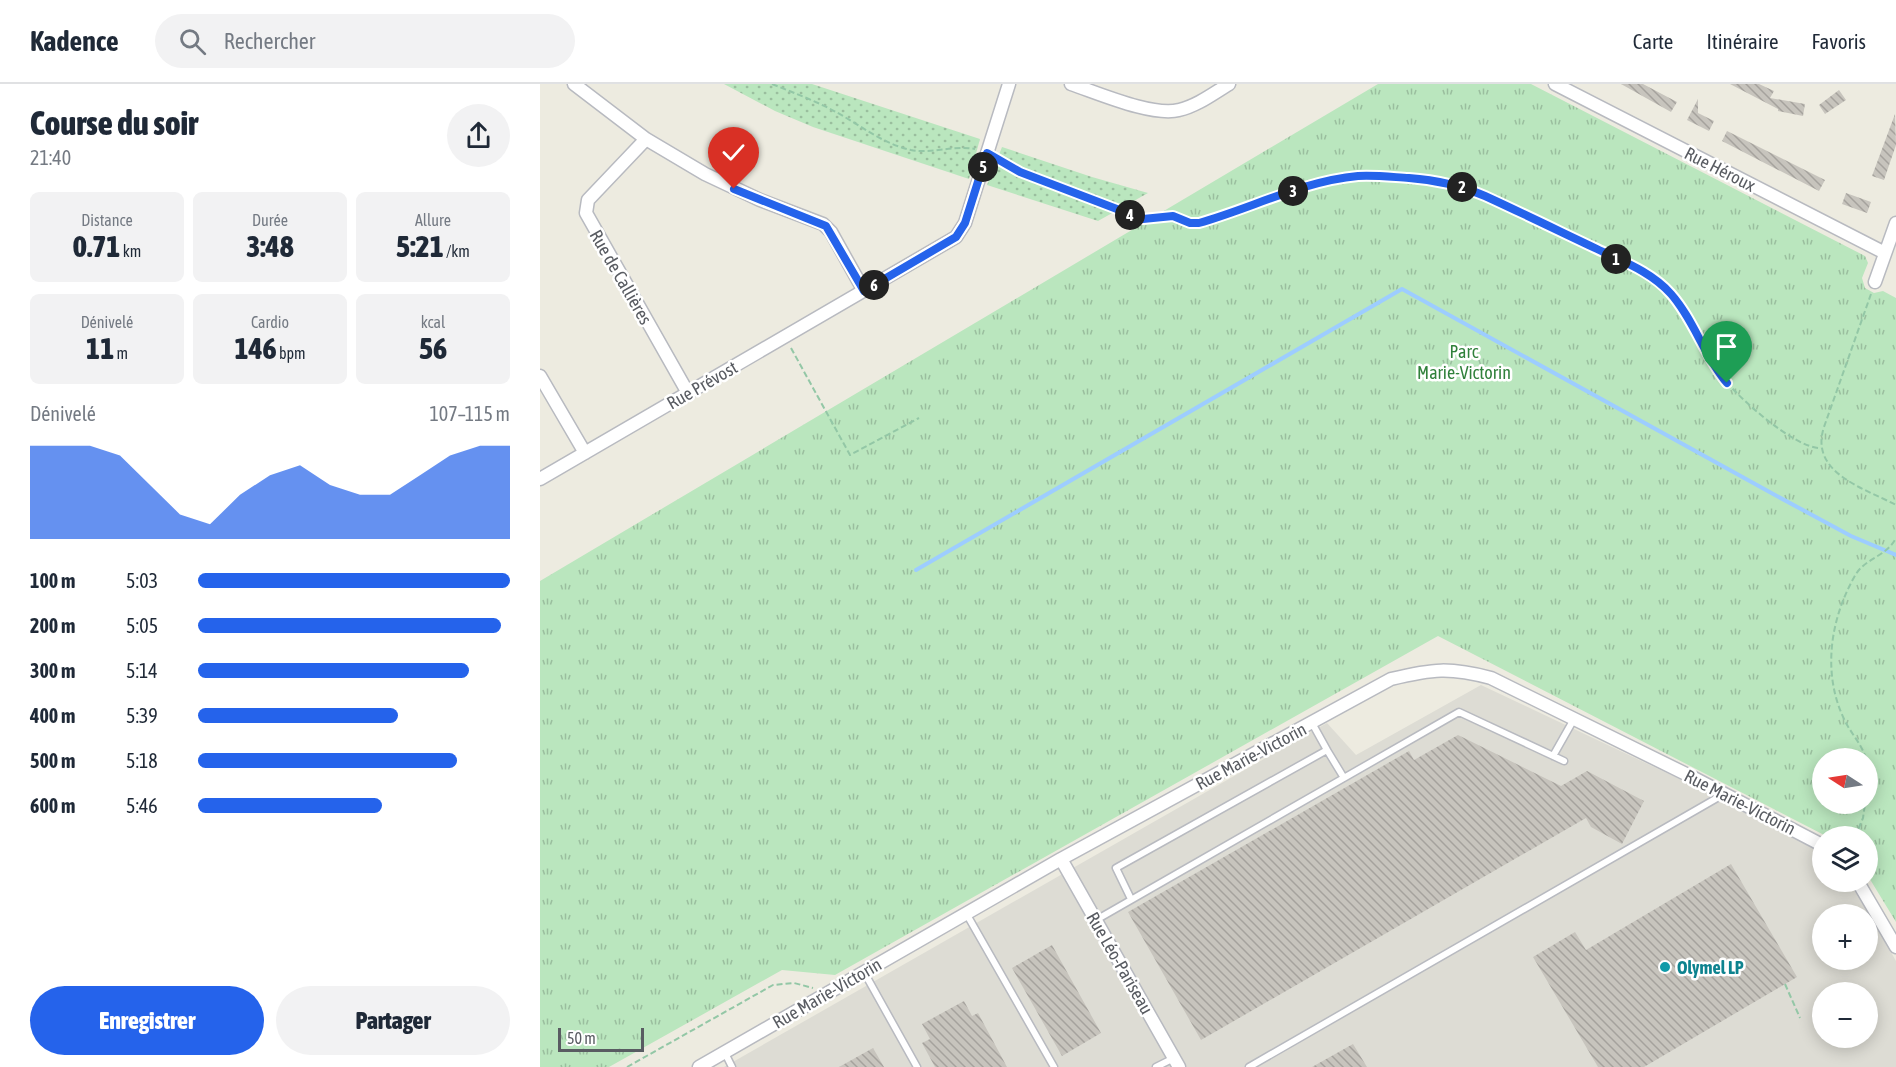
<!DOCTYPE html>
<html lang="fr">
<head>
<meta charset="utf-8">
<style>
  body { margin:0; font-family:"Asap Condensed",sans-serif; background:#f2f2f3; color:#1f2937; height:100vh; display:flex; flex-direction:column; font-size:22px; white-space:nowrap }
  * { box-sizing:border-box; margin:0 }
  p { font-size:20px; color:#747a83 }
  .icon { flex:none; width:33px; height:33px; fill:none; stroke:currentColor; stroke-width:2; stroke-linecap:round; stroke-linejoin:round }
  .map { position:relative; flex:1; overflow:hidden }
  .side { display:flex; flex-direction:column; background:#fff; width:540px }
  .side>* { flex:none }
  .needle { width:39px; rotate:282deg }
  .fabs { position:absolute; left:1272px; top:664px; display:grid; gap:12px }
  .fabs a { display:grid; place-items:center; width:66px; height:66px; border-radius:50%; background:#fff; box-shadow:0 3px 15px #0003; font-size:30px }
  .scale { position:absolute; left:18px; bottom:15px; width:86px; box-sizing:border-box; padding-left:6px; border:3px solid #595c62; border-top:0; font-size:16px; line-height:21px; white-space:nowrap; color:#595c62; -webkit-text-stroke:4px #fff; paint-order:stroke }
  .pin { position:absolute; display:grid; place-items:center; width:51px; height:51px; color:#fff; margin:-62px -26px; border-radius:50% 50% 50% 0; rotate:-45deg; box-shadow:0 0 6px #0007 }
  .pin .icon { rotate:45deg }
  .km { position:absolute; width:30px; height:30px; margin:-15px; border-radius:50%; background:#222; color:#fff; font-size:16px; line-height:30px; text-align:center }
  .round { display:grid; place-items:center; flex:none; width:63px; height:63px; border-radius:32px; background:#f2f2f3 }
  .head { display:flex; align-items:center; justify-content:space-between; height:102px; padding:0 30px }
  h1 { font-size:33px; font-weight:800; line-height:45px }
  .metrics { display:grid; grid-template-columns:repeat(3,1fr); gap:9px; height:102px; padding:6px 30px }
  .metrics div { display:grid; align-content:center; border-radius:9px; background:#f2f2f3; text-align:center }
  .metrics b { font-size:30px; font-weight:800 }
  .metrics small { font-size:16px; font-weight:400 }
  .metrics p { font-size:16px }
  .chart { height:168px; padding:12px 30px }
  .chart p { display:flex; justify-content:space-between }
  .chart svg { width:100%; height:108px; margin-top:6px; fill:#2563eb; opacity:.7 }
  .primary-button { display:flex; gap:12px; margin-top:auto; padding:12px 30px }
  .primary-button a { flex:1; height:69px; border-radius:36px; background:#2563eb; color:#fff; font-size:24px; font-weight:800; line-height:69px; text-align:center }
  .primary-button a+a { background:#f2f2f3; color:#1f2937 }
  ul { padding:0 30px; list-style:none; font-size:20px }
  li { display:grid; grid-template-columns:96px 72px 1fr; align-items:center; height:45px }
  li i { height:15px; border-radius:8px; background:#2563eb }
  header { display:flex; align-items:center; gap:36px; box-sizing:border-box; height:84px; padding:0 30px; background:#fff; border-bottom:2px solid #e0e1e3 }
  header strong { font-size:28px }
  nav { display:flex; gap:33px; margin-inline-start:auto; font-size:21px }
  .search { width:420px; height:54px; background:#f2f2f3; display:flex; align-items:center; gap:15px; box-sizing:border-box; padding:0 21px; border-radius:33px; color:#747a83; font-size:22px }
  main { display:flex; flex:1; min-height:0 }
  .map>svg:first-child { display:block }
  .industrial { fill:#dddcd4; fill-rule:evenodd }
  .grass { fill:url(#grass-dots) }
  .park { fill:url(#park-tufts); fill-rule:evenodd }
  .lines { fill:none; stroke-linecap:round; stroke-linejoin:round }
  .stream { stroke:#9dcdff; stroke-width:4 }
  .building { fill:url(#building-back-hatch) }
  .lane-casing { stroke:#b8bac0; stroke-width:9 }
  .street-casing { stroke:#b8bac0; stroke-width:15 }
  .path { stroke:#93c7a6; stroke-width:2; stroke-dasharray:6 3; stroke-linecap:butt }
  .lane { stroke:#fff; stroke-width:6 }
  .street { stroke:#fff; stroke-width:12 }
  .route-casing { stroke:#fff; stroke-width:12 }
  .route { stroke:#2563eb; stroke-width:8 }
  .culture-dot { fill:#0f9aa8; stroke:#fff; stroke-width:2 }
  .labels { text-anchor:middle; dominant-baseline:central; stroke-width:5; stroke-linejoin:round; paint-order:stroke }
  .street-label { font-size:18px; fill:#595c62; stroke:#fff }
  .park-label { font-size:18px; fill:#30813b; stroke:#fff }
  .culture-label { font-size:18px; font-weight:bold; fill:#0d838f; stroke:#fff; text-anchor:start }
</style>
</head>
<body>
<header>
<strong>Kadence</strong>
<div class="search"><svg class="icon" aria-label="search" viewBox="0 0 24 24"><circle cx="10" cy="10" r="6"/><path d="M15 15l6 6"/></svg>Rechercher</div>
<nav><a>Carte</a><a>Itinéraire</a><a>Favoris</a></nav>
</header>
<main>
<section class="side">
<div class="head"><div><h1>Course du soir</h1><p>21:40</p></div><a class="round"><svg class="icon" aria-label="share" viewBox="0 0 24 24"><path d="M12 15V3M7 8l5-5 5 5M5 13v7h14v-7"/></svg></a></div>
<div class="metrics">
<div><p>Distance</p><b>0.71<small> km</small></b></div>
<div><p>Durée</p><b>3:48</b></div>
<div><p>Allure</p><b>5:21<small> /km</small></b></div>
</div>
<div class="metrics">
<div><p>Dénivelé</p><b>11<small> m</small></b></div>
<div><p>Cardio</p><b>146<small> bpm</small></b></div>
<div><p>kcal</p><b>56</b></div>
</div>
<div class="chart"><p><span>Dénivelé</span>107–115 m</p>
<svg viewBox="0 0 160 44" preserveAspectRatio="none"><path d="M0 44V6L10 6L20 6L30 10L40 22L50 34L60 38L70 26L80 18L90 14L100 22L110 26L120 26L130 18L140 10L150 6L160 6V44z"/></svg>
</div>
<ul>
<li><b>100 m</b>5:03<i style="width:100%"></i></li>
<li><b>200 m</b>5:05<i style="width:97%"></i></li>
<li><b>300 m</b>5:14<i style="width:87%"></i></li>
<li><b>400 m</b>5:39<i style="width:64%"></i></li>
<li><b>500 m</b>5:18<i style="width:83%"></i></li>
<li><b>600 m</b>5:46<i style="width:59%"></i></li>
</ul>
<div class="primary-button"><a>Enregistrer</a><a>Partager</a></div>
</section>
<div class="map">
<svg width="1356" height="983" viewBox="0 0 1356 983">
  <defs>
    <pattern id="grass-dots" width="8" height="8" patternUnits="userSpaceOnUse" patternTransform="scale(1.5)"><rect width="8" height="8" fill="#bae6be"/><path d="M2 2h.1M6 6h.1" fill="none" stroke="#9abe9e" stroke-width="1.8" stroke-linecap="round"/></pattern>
    <pattern id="park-tufts" width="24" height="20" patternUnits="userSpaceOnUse" patternTransform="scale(1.5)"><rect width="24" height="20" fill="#bae6be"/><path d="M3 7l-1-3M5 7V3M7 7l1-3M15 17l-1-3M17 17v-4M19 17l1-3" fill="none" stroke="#9abe9e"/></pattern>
    <pattern id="building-back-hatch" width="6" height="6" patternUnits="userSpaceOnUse" patternTransform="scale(1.5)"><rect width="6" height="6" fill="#c7c4bd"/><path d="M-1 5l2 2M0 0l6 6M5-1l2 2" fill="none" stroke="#a5a29d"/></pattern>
  </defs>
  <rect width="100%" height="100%" fill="#edebe0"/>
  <path class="industrial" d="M941 601 1262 753 1282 772V798H1308L1323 819 1356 877V983H184L787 639 816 671ZM1282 831H1328V876H1282ZM1282 909H1328V954H1282Z"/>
  <path class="grass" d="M184 0H272L440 55 429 95 273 43 235 27Z
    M462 63 552 93 608 109 558 137 447 101Z"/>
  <path class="park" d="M838 0H991L1325 172 1328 179 1322 194 1325 204 1334 209 1343 207 1356 214V838L1328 792V753H1288L898 552 295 891 242 886 69 983H0V497ZM1282 675H1328V720H1282Z"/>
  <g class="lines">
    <path class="stream" d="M376 486 862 205 1235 411 1311 452 1356 471"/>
  </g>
  <path class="building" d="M1081 0H1103L1137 18 1131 28Z
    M1190 0H1219L1234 7 1230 14 1265 20 1263 32 1238 27V25Z
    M1299 6 1306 16 1285 30 1279 21Z
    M1158 15V29L1174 37 1169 47 1147 36Z
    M1355 30 1356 61 1344 96 1332 92Z
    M1187 47 1285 96 1279 107 1182 57Z
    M1306 109 1331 118 1327 129 1302 120Z
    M918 651 1021 702 1047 687 1104 717 1082 760 1051 743 1046 734 661 956 588 828 869 667 874 676Z
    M1191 780 1257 893 1104 983H1058L993 873 1035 848 1046 866Z
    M512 861 561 949 522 972 472 884Z
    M424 917 432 932 438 929 467 983H395L382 959 390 955 382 940Z
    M813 960 827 983H772Z
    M333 964 344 983H299Z"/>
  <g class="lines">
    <g class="lane-casing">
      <path id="lane" d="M787 666 804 694
        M1013 672 1034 635
        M591 815 576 784 787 666 772 639
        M426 829 514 983
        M556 836 919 628 1024 677
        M324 888 377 983
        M185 969 192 983
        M616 983 634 974
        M709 983 1184 710"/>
    </g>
    <g class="street-casing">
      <path id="street" d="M34 0 106 55 165 90 220 116 283 140 291 148 324 207
        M531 0C558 9 613 33 639 26 657 22 674 9 689 0
        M1015 0 1345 169
        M106 55 48 116 46 129 148 309
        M1335 198 1356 139
        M0 292 45 369
        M0 395 416 153 425 139 469 0
        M521 775 639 983
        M1318 798 1356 863
        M159 983 521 775 851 595C893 585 909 583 951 594L1150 692 1282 761"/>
    </g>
    <path class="path" d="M232 0C254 9 276 17 296 28 320 41 343 60 371 66 392 70 413 61 435 65
      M457 73 480 88 603 135 633 132 650 139H659L764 103 808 94 833 92 888 96 913 100 937 108 1094 183C1107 191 1121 198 1131 210 1150 231 1160 261 1176 285 1191 308 1254 365 1281 364
      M1331 210 1284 343C1269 389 1324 404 1356 421
      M251 264 310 371 379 334
      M1326 675C1322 660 1311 650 1304 635 1282 589 1290 534 1316 490 1326 474 1347 472 1356 454
      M1328 680 1330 689 1328 704
      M1315 753 1323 734 1325 720
      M1245 900 1260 934
      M87 983 233 901 254 899 273 904"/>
    <use href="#lane" class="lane"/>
    <use href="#street" class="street"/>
  </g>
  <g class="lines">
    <g class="route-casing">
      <path id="route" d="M194 105 286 142 324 207 416 153 425 139 447 69 480 88 603 135 633 132 650 139H659C712 124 763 97 818 92 835 91 852 93 869 94 896 96 920 101 945 112 982 129 1019 147 1057 165 1082 177 1112 188 1131 210 1154 236 1164 272 1187 299"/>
    </g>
    <use href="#route" class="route"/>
  </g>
  <circle class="culture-dot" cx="1125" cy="883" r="6"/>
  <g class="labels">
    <g class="street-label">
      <text transform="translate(1180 85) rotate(27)">Rue Héroux</text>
      <text transform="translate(81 193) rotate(60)">Rue de Callières</text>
      <text transform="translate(162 301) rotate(-30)">Rue Prévost</text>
      <text transform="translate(711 672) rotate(-28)">Rue Marie-Victorin</text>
      <text transform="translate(1200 718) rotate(27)">Rue Marie-Victorin</text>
      <text transform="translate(580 879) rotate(60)">Rue Léo-Pariseau</text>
      <text transform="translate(287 909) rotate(-30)">Rue Marie-Victorin</text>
    </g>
    <g class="park-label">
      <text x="924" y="267">Parc<tspan x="924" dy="21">Marie-Victorin</tspan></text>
    </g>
    <g class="culture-label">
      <text x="1137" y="883">Olymel LP</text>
    </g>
  </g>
</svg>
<div class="fabs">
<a><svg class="needle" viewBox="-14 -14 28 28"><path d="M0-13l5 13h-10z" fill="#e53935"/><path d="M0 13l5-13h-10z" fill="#747a83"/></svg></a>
<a><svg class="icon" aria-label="layers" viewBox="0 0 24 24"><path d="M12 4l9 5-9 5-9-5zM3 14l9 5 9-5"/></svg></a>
<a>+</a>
<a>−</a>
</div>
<div class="scale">50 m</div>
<div class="pin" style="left:1187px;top:299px;background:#1e9e55"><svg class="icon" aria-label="arrive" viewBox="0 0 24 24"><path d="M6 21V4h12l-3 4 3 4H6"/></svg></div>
<div class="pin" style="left:194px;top:105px;background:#d93025"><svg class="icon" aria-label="check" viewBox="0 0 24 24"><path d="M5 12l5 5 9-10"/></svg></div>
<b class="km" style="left:1076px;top:175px">1</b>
<b class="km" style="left:922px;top:103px">2</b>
<b class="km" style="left:753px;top:107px">3</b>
<b class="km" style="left:590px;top:131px">4</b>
<b class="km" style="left:443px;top:83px">5</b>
<b class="km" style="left:334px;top:201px">6</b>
</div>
</main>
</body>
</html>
